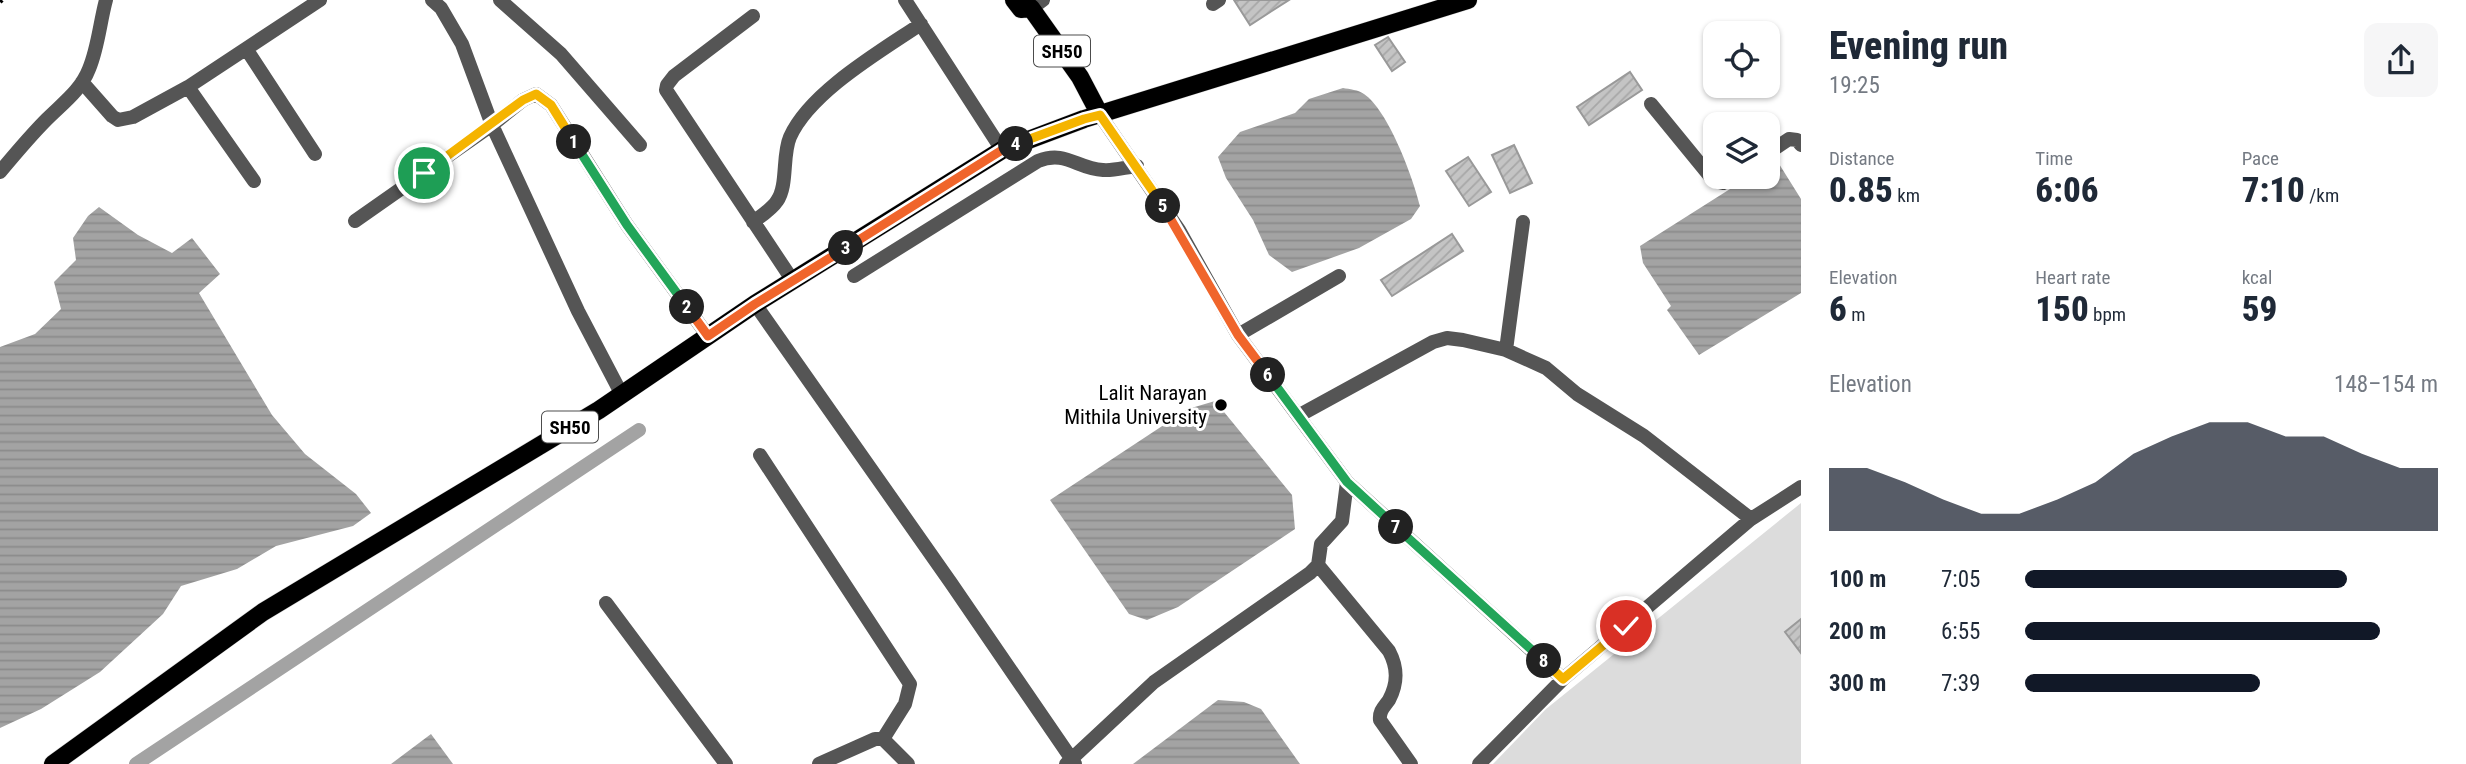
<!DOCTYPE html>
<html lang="en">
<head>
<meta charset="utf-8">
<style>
  body { margin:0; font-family:"Roboto Condensed",sans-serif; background:#f6f6f7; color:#1f2937; height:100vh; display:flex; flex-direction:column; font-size:26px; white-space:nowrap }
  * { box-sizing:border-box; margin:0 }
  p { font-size:23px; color:#747a83 }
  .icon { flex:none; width:38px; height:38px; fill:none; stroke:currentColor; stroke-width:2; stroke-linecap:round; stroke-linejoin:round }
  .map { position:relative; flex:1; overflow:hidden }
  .sheet { display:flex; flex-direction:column; background:#fff; width:665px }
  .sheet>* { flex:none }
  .fabs { position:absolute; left:1703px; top:21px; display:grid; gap:14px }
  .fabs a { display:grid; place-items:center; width:77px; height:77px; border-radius:14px; background:#fff; box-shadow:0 2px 5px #0004; font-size:35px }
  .pin { position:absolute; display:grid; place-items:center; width:60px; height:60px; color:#fff; margin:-30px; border:4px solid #fff; border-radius:50%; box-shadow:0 2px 7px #0007 }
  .km { position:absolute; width:35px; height:35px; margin:-18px; border-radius:50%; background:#222; color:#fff; font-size:19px; line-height:35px; text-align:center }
  .round { display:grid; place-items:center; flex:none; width:74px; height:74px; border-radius:14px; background:#f6f6f7 }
  .head { display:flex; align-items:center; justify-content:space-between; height:119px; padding:0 28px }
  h1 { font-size:38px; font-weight:800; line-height:52px }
  .figures { display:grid; grid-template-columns:repeat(3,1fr); gap:10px; height:119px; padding:7px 28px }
  .figures div { display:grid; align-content:center }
  .figures b { font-size:35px; font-weight:800 }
  .figures small { font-size:19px; font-weight:400 }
  .figures p { font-size:19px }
  .chart { height:196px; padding:14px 28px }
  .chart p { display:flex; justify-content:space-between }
  .chart svg { width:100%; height:126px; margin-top:7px; fill:#111827; opacity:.7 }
  ul { padding:0 28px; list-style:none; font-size:23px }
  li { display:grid; grid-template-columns:112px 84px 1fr; align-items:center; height:52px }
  li i { height:18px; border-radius:9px; background:#111827 }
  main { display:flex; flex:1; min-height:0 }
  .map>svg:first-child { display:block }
  .park { fill:#dcdcdc }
  .water { fill:url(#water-rules) }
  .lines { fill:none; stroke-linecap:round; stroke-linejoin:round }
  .canal { stroke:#a3a3a3; stroke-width:14 }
  .building { fill:url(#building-hatch); stroke:#999; stroke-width:2 }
  .major-casing { stroke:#dbdbdb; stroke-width:19 }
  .minor { stroke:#555; stroke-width:14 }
  .major { stroke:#000; stroke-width:18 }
  .rail { stroke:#000; stroke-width:4.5; stroke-dasharray:10 3.5 2 3.5; stroke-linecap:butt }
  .split-1-casing { stroke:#fff; stroke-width:14 }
  .split-2-casing { stroke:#fff; stroke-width:14 }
  .split-3-casing { stroke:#fff; stroke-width:14 }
  .split-4-casing { stroke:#fff; stroke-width:14 }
  .split-5-casing { stroke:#fff; stroke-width:14 }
  .split-6-casing { stroke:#fff; stroke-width:14 }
  .split-7-casing { stroke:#fff; stroke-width:14 }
  .split-8-casing { stroke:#fff; stroke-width:14 }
  .split-9-casing { stroke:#fff; stroke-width:14 }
  .split-1 { stroke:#f5b400; stroke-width:9 }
  .split-2 { stroke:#22a559; stroke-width:9 }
  .split-3 { stroke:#f0652b; stroke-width:9 }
  .split-4 { stroke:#f0652b; stroke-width:9 }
  .split-5 { stroke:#f5b400; stroke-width:9 }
  .split-6 { stroke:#f0652b; stroke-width:9 }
  .split-7 { stroke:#22a559; stroke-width:9 }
  .split-8 { stroke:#22a559; stroke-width:9 }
  .split-9 { stroke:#f5b400; stroke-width:9 }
  .poi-dot { fill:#000; stroke:#fff; stroke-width:2.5 }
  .labels { text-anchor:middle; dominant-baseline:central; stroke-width:6; stroke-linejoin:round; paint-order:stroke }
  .shield { fill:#fff; stroke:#4c4c4c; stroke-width:2 }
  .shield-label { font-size:19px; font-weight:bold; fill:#000 }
  .poi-label { font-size:21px; fill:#000; stroke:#fff; text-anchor:end }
</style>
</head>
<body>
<main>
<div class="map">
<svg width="1801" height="764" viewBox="0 0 1801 764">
  <defs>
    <pattern id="water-rules" width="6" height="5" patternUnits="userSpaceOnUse" patternTransform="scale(1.75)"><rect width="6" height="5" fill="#a3a3a3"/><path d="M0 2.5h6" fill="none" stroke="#8b8b8b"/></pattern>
    <pattern id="building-hatch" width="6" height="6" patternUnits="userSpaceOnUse" patternTransform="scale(1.75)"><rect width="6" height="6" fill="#c4c4c4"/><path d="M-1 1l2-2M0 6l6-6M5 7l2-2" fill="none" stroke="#a7a7a7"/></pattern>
  </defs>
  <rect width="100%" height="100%" fill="#fff"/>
  <path class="park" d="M1801 503V764H1493L1546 709Z"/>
  <path class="water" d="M1343 88C1349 89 1359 90 1364 94 1388 110 1413 177 1420 206L1411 219 1359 248 1292 272 1269 255 1253 220 1226 178 1218 157 1240 132 1295 113 1309 99Z
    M1776 159 1801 199V293L1699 355 1667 310 1671 306 1643 263 1640 246 1749 177H1768V165Z
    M99 207 138 235 172 253 192 238 220 274 199 293 272 415 305 454 356 494 371 513 353 526 276 546 237 569 181 586 163 614 100 672 41 709 0 728V347L35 334 61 309 54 282 76 260 73 238 88 216Z
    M1215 401 1292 495 1295 529 1178 607 1147 620 1129 614 1050 500 1188 409Z
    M1218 700 1244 702 1261 709 1300 764H1133Z
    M431 734 453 764H391Z"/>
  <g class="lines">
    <path class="canal" d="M136 764 639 430"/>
  </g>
  <path class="building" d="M1234 0H1289L1250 25Z
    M1388 37 1405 62 1392 71 1375 45Z
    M1630 72 1642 90 1589 125 1577 107Z
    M1514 145 1532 183 1510 193 1492 155Z
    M1468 157 1491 192 1469 206 1446 171Z
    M1452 234 1463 251 1392 296 1381 280Z
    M1801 619V653L1785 632Z"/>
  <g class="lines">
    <g class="major-casing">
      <path id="major" d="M1014 0 1021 9 1031 8 1080 77 1100 115
        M53 764 263 612 599 410 755 304 1002 150 1084 119 1468 0"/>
    </g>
    <path class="minor" d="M432 0 441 8 462 44 492 125 578 311 622 395
      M500 0 561 54 640 145
      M905 0 1002 150
      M1039 3 1043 0
      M1213 4 1219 0
      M753 16 674 76 667 85 666 90 793 281
      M247 50 315 154
      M82 82 112 116 118 120 133 117 188 87 320 0
      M188 87 254 181
      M1651 104 1714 181 1723 183 1734 177
      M1100 115 1179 230 1238 335 1347 482 1563 679
      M1768 153 1789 139 1797 140 1801 145
      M0 172C15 154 31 135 47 119 63 103 81 90 89 69 98 48 100 22 106 0
      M355 221 492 125 523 100 536 94 551 105 627 225 708 336
      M753 222C761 216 772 209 777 201 788 186 782 155 790 137 810 92 881 51 921 24
      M854 276 1038 161C1066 150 1077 169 1103 170 1114 171 1126 167 1137 166
      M755 304 951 583 1075 764
      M1238 335 1339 276
      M1506 350 1523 222
      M1298 416 1433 342 1447 338 1463 340 1506 350 1546 368 1577 394 1644 436 1751 519
      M760 455 910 684 905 704 883 739
      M1318 565 1389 651C1398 668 1398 683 1389 700 1384 707 1379 711 1380 720L1411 764
      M606 603 726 764
      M819 764 875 739H883L908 764
      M1066 764 1154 682 1310 573 1318 565 1321 544 1342 521 1347 482
      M1479 764 1563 679 1751 519 1801 487"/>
    <use href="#major" class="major"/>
    <path class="rail" d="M0 2 2 0"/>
  </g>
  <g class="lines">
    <g class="split-1-casing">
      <path id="split-1" d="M424 173 523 100 536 94 551 105 574 142"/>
    </g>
    <g class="split-2-casing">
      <path id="split-2" d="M574 142 627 225 687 307"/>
    </g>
    <g class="split-3-casing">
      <path id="split-3" d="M687 307 708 336 755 304 846 248"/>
    </g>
    <g class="split-4-casing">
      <path id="split-4" d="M846 248 1002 150 1016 144"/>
    </g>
    <g class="split-5-casing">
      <path id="split-5" d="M1016 144 1084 119 1100 115 1163 206"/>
    </g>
    <g class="split-6-casing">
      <path id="split-6" d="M1163 206 1238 335 1268 375"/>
    </g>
    <g class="split-7-casing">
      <path id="split-7" d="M1268 375 1347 482 1396 527"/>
    </g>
    <g class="split-8-casing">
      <path id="split-8" d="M1396 527 1544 661"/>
    </g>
    <g class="split-9-casing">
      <path id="split-9" d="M1544 661 1563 679 1626 626"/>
    </g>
    <use href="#split-1" class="split-1"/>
    <use href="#split-2" class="split-2"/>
    <use href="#split-3" class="split-3"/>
    <use href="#split-4" class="split-4"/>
    <use href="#split-5" class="split-5"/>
    <use href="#split-6" class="split-6"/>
    <use href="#split-7" class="split-7"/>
    <use href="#split-8" class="split-8"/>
    <use href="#split-9" class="split-9"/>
  </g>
  <circle class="poi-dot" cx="1221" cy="405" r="7"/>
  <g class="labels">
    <g class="shield">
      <rect x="1034" y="35.5" width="56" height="31" rx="5"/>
      <rect x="542" y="411.5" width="56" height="31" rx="5"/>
    </g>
    <g class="shield-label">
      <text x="1062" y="51">SH50</text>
      <text x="570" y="427">SH50</text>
    </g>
    <g class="poi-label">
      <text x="1207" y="393">Lalit Narayan<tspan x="1207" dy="24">Mithila University</tspan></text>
    </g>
  </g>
</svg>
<div class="fabs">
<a><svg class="icon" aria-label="locate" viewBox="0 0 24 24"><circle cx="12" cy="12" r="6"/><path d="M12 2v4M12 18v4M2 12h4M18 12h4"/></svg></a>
<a><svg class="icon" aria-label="layers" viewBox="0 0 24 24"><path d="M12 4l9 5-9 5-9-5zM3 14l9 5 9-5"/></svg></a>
</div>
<div class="pin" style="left:424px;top:173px;background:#1e9e55"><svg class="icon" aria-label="arrive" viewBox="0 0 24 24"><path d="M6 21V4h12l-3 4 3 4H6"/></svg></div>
<div class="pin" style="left:1626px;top:626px;background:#d93025"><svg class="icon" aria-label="check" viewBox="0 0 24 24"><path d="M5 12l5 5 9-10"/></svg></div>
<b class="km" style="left:574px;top:142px">1</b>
<b class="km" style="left:687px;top:307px">2</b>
<b class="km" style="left:846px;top:248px">3</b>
<b class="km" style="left:1016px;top:144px">4</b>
<b class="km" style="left:1163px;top:206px">5</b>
<b class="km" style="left:1268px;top:375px">6</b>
<b class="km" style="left:1396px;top:527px">7</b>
<b class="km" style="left:1544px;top:661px">8</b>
</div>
<section class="sheet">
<div class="head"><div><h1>Evening run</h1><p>19:25</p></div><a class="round"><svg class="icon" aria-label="share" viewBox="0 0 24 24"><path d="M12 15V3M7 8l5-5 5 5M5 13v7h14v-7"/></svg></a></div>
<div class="figures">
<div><p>Distance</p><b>0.85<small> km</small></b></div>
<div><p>Time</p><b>6:06</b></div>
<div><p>Pace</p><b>7:10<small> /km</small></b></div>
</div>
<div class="figures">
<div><p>Elevation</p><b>6<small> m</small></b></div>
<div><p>Heart rate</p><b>150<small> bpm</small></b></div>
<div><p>kcal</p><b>59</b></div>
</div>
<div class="chart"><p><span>Elevation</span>148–154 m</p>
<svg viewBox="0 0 160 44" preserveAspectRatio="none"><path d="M0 44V22L10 22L20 27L30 33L40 38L50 38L60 33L70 27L80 17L90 11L100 6L110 6L120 11L130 11L140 17L150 22L160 22V44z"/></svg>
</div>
<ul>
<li><b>100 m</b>7:05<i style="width:78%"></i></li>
<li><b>200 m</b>6:55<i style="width:86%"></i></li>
<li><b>300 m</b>7:39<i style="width:57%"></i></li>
</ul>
</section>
</main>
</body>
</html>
